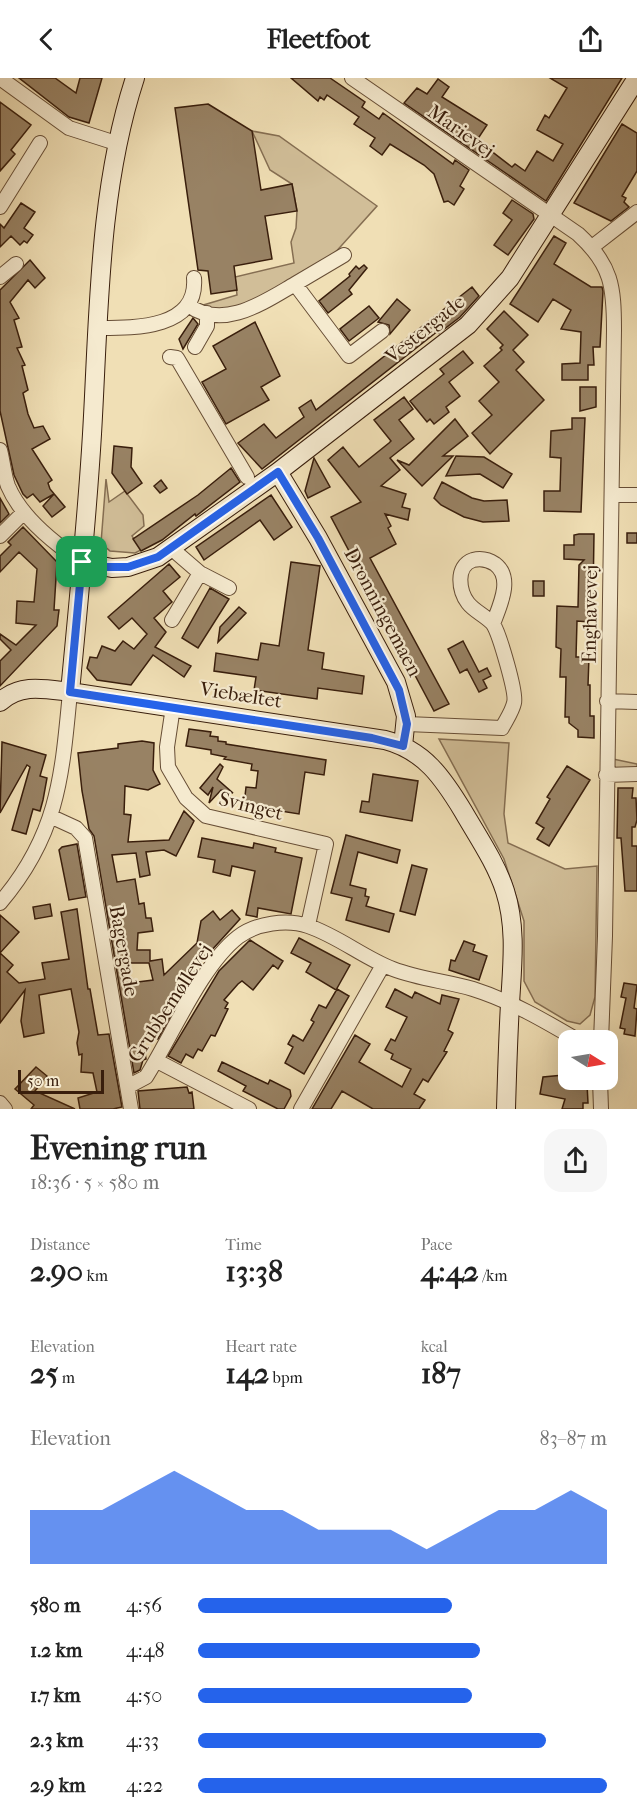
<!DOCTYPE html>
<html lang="en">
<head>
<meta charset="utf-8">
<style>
  body { margin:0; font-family:"IM FELL French Canon",serif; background:#f6f6f6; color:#222; height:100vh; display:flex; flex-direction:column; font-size:22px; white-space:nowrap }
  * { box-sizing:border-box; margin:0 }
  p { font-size:20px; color:#767676 }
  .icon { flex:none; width:33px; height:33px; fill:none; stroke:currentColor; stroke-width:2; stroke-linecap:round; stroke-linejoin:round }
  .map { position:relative; height:1031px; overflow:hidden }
  .drawer { display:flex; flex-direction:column; background:#fff; flex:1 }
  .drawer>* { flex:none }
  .needle { width:39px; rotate:101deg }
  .tools { position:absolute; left:558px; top:952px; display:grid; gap:12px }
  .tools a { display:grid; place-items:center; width:60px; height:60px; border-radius:12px; background:#fff; box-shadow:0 6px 24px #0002; font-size:30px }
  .scale { position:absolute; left:18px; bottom:15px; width:86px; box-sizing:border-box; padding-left:6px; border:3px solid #391e0c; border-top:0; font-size:16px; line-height:21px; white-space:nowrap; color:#391e0c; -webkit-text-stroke:4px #f5eacf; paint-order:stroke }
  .pin { position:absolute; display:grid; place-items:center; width:51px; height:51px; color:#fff; margin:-26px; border-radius:12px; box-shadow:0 3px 9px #0006 }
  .round { display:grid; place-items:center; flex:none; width:63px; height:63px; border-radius:18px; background:#f6f6f6 }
  .headline { display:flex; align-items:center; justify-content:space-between; height:102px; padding:0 30px }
  h1 { font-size:33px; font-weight:800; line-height:45px }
  .figures { display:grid; grid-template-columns:repeat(3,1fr); gap:9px; height:102px; padding:6px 30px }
  .figures div { display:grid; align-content:center }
  .figures b { font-size:30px; font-weight:800 }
  .figures small { font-size:16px; font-weight:400 }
  .figures p { font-size:16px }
  .chart { height:168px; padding:12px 30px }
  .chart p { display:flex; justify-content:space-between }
  .chart svg { width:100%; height:108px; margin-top:6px; fill:#2563eb; opacity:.7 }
  ul { padding:0 30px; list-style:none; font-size:20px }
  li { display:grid; grid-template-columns:96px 72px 1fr; align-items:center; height:45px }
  li i { height:15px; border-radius:8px; background:#2563eb }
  header { display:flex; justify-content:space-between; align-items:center; height:78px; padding:0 30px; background:#fff; font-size:27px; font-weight:800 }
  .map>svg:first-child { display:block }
  .green { fill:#d1be98; stroke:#856e52; stroke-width:1.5 }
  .building { fill:#988264; stroke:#391e0c; stroke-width:1.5; fill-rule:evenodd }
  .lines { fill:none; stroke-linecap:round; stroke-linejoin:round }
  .street-casing { stroke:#674e36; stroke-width:16 }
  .secondary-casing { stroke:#391e0c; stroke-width:20 }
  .street { stroke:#f5eacf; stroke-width:14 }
  .secondary { stroke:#f5eacf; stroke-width:18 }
  .route-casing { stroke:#fff; stroke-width:12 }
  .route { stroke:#2563eb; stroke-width:8 }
  .labels { text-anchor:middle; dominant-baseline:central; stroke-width:4.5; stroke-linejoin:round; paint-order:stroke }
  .street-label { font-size:20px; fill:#391e0c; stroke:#f5eacf }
</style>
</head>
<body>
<header><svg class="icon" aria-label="back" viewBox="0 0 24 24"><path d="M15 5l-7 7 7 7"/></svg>Fleetfoot<svg class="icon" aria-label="share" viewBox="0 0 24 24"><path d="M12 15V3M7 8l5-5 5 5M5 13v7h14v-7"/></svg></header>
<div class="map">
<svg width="637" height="1031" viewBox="0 0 637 1031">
  <rect width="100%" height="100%" fill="#f0dfb5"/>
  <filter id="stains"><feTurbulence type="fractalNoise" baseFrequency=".00333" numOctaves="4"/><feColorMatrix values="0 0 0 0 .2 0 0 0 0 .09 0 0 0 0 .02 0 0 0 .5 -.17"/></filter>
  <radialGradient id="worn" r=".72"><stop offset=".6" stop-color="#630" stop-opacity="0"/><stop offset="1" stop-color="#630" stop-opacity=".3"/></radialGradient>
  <path class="green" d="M252 53 279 58 377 128 333 177 258 224 220 233 200 228 237 217 235 199 294 185 291 164 296 150 297 133 292 106 270 92Z
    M106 401 109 424 125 413 143 437 144 448 132 458 141 472 135 475 110 473 101 465Z
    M439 661 509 665 504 736 508 765 565 791 597 788 595 919 590 937 580 946 567 943 535 924 524 903V843L504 781Z
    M613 681 637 686V693L618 692 613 688Z"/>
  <path class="building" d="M19 0H55L76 15 80 0H102L89 45 69 39Z
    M291 0H330L365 24 362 29 379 41 383 35 453 86 455 82 469 92 460 108 464 111 454 127 448 123 444 124 434 96 424 87 390 66 382 77 370 68 375 60 354 46 359 39 327 17 324 22 320 19 318 23Z
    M550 0H622L546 123 404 25 417 10 427 16 438 1 449 9 442 19 487 47 477 62 512 89 515 86 525 93 537 73 553 83 563 66 537 52 545 37 549 40 567 10Z
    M0 24 31 47 11 72 15 76 0 93Z
    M208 26 252 53 261 112 292 106 297 133 265 138 272 181 234 188 237 212 211 216 208 193 198 192 175 30Z
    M622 46 637 55V93L622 118 626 120 624 124 629 129 611 143 574 125Z
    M512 122 533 136 534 141 508 177 494 167 512 142 503 135Z
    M21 125 35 134 24 150 33 157 27 165 24 163 20 167 11 158 0 169V146L4 150Z
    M554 158 566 165 554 186 591 209H602L603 213 600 269H593L594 287H588V302H562V286L580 285 581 254 561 251 571 232 553 221 538 244 510 226Z
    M30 182 45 200 35 210 28 202 10 224 19 240 14 242 22 269 17 270 25 287 22 288 28 312 23 315 28 336 34 350 43 348 50 361 32 371 52 402 48 405 50 411 65 429 52 439 43 428 54 416 40 424 33 416 27 420 23 416 14 397 0 333V212Z
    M364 187 367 190 349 212 352 216 328 235 319 223 350 198 349 196 356 188 359 191Z
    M472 209 479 218 460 239 439 255 438 253 262 391 238 365 264 346 276 360 304 339 299 330 311 322 316 332Z
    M397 221 410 232 390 256 389 247 378 244Z
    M369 228 379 240 349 263 340 251Z
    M504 233 528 257 513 272 524 284 516 292 544 322 490 376 472 355 492 337 479 323 499 304 484 288 502 272 500 270 503 267 487 251Z
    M193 240 198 246 183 271 179 261Z
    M255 244 280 298 261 309 269 322 226 346 202 304 226 291 213 268Z
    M463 273 473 285 449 304 460 318 446 329 449 334 434 346 430 341 427 344 410 323 444 296 440 291Z
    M580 309H596V329L580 333Z
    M404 319 413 331 399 342 414 361 390 380 400 392 381 408 406 416 402 429 410 431 408 442 385 436 391 448 388 450 396 466 370 480 449 626 434 633 331 439 361 424 328 382 343 369 359 389 389 365 391 363 374 342Z
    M572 340H585L581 434 544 433V413H560L561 380 550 379 551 353 572 351Z
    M455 341 468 358 443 378H453L422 408 397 382 409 387Z
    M114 368 132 370 131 389 142 405 127 416 112 395Z
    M456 378 484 379 512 396 503 410 480 396 446 398Z
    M314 380 330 409 308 420 305 413Z
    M231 390 240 404 196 438 195 436 162 462 141 473 133 461 198 417Z
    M161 402 167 410 160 415 154 408Z
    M442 404 472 420 484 423 507 422 509 443 483 444 464 439 441 427 434 420Z
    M271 417 292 449 274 462 260 442 204 482 196 469Z
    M0 420 9 436 0 445Z
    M23 449 57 484 54 532H59L57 548 0 608V583L11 572 0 561V556L16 567 36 547 16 545 17 523 34 524 37 491 19 474 0 494V478L11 467 8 464Z
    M627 455H637V465H627Z
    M579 456H594L593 520H590V544L577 543 576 579H589L588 607H590V638H594V660L578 659V652L569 645V639H565L566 599H560L561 571 556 569 557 528 578 529 579 487 584 482 564 481V467H574V457Z
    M291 484 320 488 308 572 324 575 322 591 364 598 362 616 318 610 317 621 254 612 256 599 214 593 216 575 258 582 261 565 279 568Z
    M169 486 180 499 163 513 172 524 154 540 166 554 155 569 191 588 184 599 153 577 131 607 97 602 87 590 90 579 97 580 102 568 115 573 123 563 134 571 147 556 132 540 119 551 108 539Z
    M533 503H544V518H533Z
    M210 510 229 521 198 570 182 560Z
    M239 529 246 535 218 564 220 549Z
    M463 563 479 594 487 590 491 598 483 602 487 610 479 614 467 591 460 595 448 571Z
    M189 651 211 654 210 658 218 659V663L226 664V666L326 682 324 697 305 694 299 736 244 727 246 709 256 710 258 693 251 692 252 686 224 681 226 679 211 676V672L186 668Z
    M142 663 154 665 153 692 160 706 148 712 125 708 124 736 131 737 128 764 169 762 184 733 194 743 176 778 164 772 146 774 150 797 140 799 136 775 112 777 117 804 135 801 139 826 144 825 146 840H151L153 853 138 855 137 872H150V883L162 881 164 897 197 865 201 843 213 833 220 842 232 832 240 841 201 884 158 961H143L146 981 143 982 140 992 134 995 94 758 89 751 82 713 78 675 118 670V666ZM127 885H149L153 902 130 905Z
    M2 664 46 677 40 698 47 700 43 722 40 733 33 731 26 756 12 752 30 689 27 687 0 735Z
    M220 686 223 689 217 701 233 715 221 712 209 725 213 709 208 717 200 710Z
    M567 688 590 702 549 768 537 761 544 750 536 745 550 721 547 719Z
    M373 696 418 703 412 743 360 734 362 723 369 724Z
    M618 710H633L632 720H636L637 742 635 749H632V768H637V813H625L621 760H617Z
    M346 757 400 772 397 785 358 774 350 807 366 811 365 818 369 819 366 828 394 836 389 854 346 842 352 820 331 815Z
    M202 760 253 770 254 765 276 770 275 774 302 780 291 836 258 830 257 839 246 837 255 793 232 788 230 798 213 794 215 782 198 779Z
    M77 766 86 819 69 822 59 772 62 769Z
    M412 787 427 791 415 837 400 833Z
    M50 826 52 838 35 841 33 829Z
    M77 831 88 911H90L98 957 109 956 122 1029 113 1031H80L78 1020 97 1014 93 995 81 994 82 976 79 977 77 965 79 954 71 911 39 917 44 955 24 959 21 943 25 912 0 945V875L13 887 7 894 19 905 45 901 42 885 69 881 61 834Z
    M0 837 19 854 0 875Z
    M299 860 350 887 336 912 306 894 311 885 291 875Z
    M250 862 283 883 278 891 273 887 253 912 242 903 238 906 224 922 228 925 225 930 228 931 215 958 211 957 202 973 198 971 193 980 186 976 181 985 168 978 219 893Z
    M464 863 475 867 473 873 487 878 479 902 449 892 451 882 455 883Z
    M624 905 637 907 634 930 637 931 635 958 624 956 625 951 620 950 626 920 621 919Z
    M337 911 349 918 304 996 285 985 293 969 288 966 293 957 303 963 314 944 311 942 319 927 326 930Z
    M395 911 412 920 415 914 440 926 442 917 459 921 448 952 453 955 444 973 447 974 428 1004 423 1001 414 1016 425 1022 419 1031H373L342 1013 331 1031H312L355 957 370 966 359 984 402 1009 411 991 391 981 393 976 385 972 391 961 395 963 407 939 386 929Z
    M222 984 268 1006 270 1002 290 1012 291 1018 284 1031H278L243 1013 246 1008 218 993Z
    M36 989 47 998 35 1013 75 1031H31L34 1027 15 1011Z
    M564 997 568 998V1004L582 1003V1006H587L588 1025H583V1031H562L565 1021 540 1016 543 999Z
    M187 1009 189 1015 192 1014 194 1031H140L138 1013Z"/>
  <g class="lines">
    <g class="street-casing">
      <path id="street" d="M0 0 69 50 119 66
        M352 0 578 156C612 187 614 209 614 252L605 858 601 963
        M0 129 40 65
        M592 169 637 134
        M0 199 16 186
        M295 206 344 177
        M188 227C223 253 264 224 295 206L349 278 382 253
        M98 250C134 250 198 251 194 200
        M195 269 207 248V235
        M170 279 177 280 247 399
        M0 372C3 383 4 397 8 408 21 439 55 466 82 484
        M612 417H637
        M0 458 24 434
        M171 470 200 495 229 510
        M172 542 200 495
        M607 623 637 624
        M173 629 167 669 168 689 186 720 206 738 326 766 308 847
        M407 646 502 650C506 642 512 634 514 625 517 615 499 555 493 546 486 538 474 533 468 525 459 513 455 488 473 482 481 480 489 482 495 486 514 500 499 529 493 546
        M606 697 637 696
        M52 739 76 750 85 760 131 1031
        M0 825C58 757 62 699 70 614
        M157 983 249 1031
        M600 1002 601 1031
        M129 1008 146 999C172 958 201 888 238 859 256 845 287 841 308 848 338 858 364 880 393 891 419 901 446 903 473 911 511 923 545 943 579 963
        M0 1025 5 1031
        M301 1031 383 887"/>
    </g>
    <g class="secondary-casing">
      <path id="secondary" d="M278 394 318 460 396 604 406 638 403 668
        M82 484 112 490 128 489 158 479 278 394 468 247 510 200 637 0
        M70 614C78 528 87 442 92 356 99 238 98 113 135 0
        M0 624C20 605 45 611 70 614L385 662C424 672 443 700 463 733 478 759 496 785 505 813 517 850 512 889 510 926 508 961 507 996 506 1031"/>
    </g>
    <use href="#street" class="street"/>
    <use href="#secondary" class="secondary"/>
  </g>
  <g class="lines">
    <g class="route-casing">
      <path id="route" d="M278 394 318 460 399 612 407 646 403 668 372 660 70 614 82 484 105 489H128L158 479Z"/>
    </g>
    <use href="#route" class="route"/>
  </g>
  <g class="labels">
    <g class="street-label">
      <text transform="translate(461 53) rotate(35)">Marievej</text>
      <text transform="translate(425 251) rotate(-39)">Vestergade</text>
      <text transform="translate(383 534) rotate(62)">Dronningemaen</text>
      <text transform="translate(590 536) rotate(-89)">Enghavevej</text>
      <text transform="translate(241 617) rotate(9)">Viebæltet</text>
      <text transform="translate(251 728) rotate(14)">Svinget</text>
      <text transform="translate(124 873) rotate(80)">Bagergade</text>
      <text transform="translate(170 925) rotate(-57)">Grubbemøllevej</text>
    </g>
  </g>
  <rect width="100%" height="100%" filter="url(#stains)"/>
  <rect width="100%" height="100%" fill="url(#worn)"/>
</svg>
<div class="tools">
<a><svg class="needle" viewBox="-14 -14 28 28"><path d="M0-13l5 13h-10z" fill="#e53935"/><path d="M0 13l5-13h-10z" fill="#767676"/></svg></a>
</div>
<div class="scale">50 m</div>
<div class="pin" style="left:82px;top:484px;background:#1e9e55"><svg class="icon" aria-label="arrive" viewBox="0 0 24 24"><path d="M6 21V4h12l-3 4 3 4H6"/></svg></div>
</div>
<section class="drawer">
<div class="headline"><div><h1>Evening run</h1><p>18:36 · 5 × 580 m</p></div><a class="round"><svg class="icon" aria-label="share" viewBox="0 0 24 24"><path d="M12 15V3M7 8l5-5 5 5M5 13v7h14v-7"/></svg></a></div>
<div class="figures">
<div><p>Distance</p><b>2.90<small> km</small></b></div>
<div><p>Time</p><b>13:38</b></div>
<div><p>Pace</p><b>4:42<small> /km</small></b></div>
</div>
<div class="figures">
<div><p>Elevation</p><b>25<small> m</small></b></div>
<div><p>Heart rate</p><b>142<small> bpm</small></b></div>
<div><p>kcal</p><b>187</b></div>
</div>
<div class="chart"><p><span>Elevation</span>83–87 m</p>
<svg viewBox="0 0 160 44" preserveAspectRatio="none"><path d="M0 44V22L10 22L20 22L30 14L40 6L50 14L60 22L70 22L80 30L90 30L100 30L110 38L120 30L130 22L140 22L150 14L160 22V44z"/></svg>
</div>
<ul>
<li><b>580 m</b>4:56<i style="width:62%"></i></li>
<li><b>1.2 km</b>4:48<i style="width:69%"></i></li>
<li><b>1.7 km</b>4:50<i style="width:67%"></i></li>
<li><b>2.3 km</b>4:33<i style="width:85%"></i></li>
<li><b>2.9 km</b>4:22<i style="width:100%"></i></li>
</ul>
</section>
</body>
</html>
